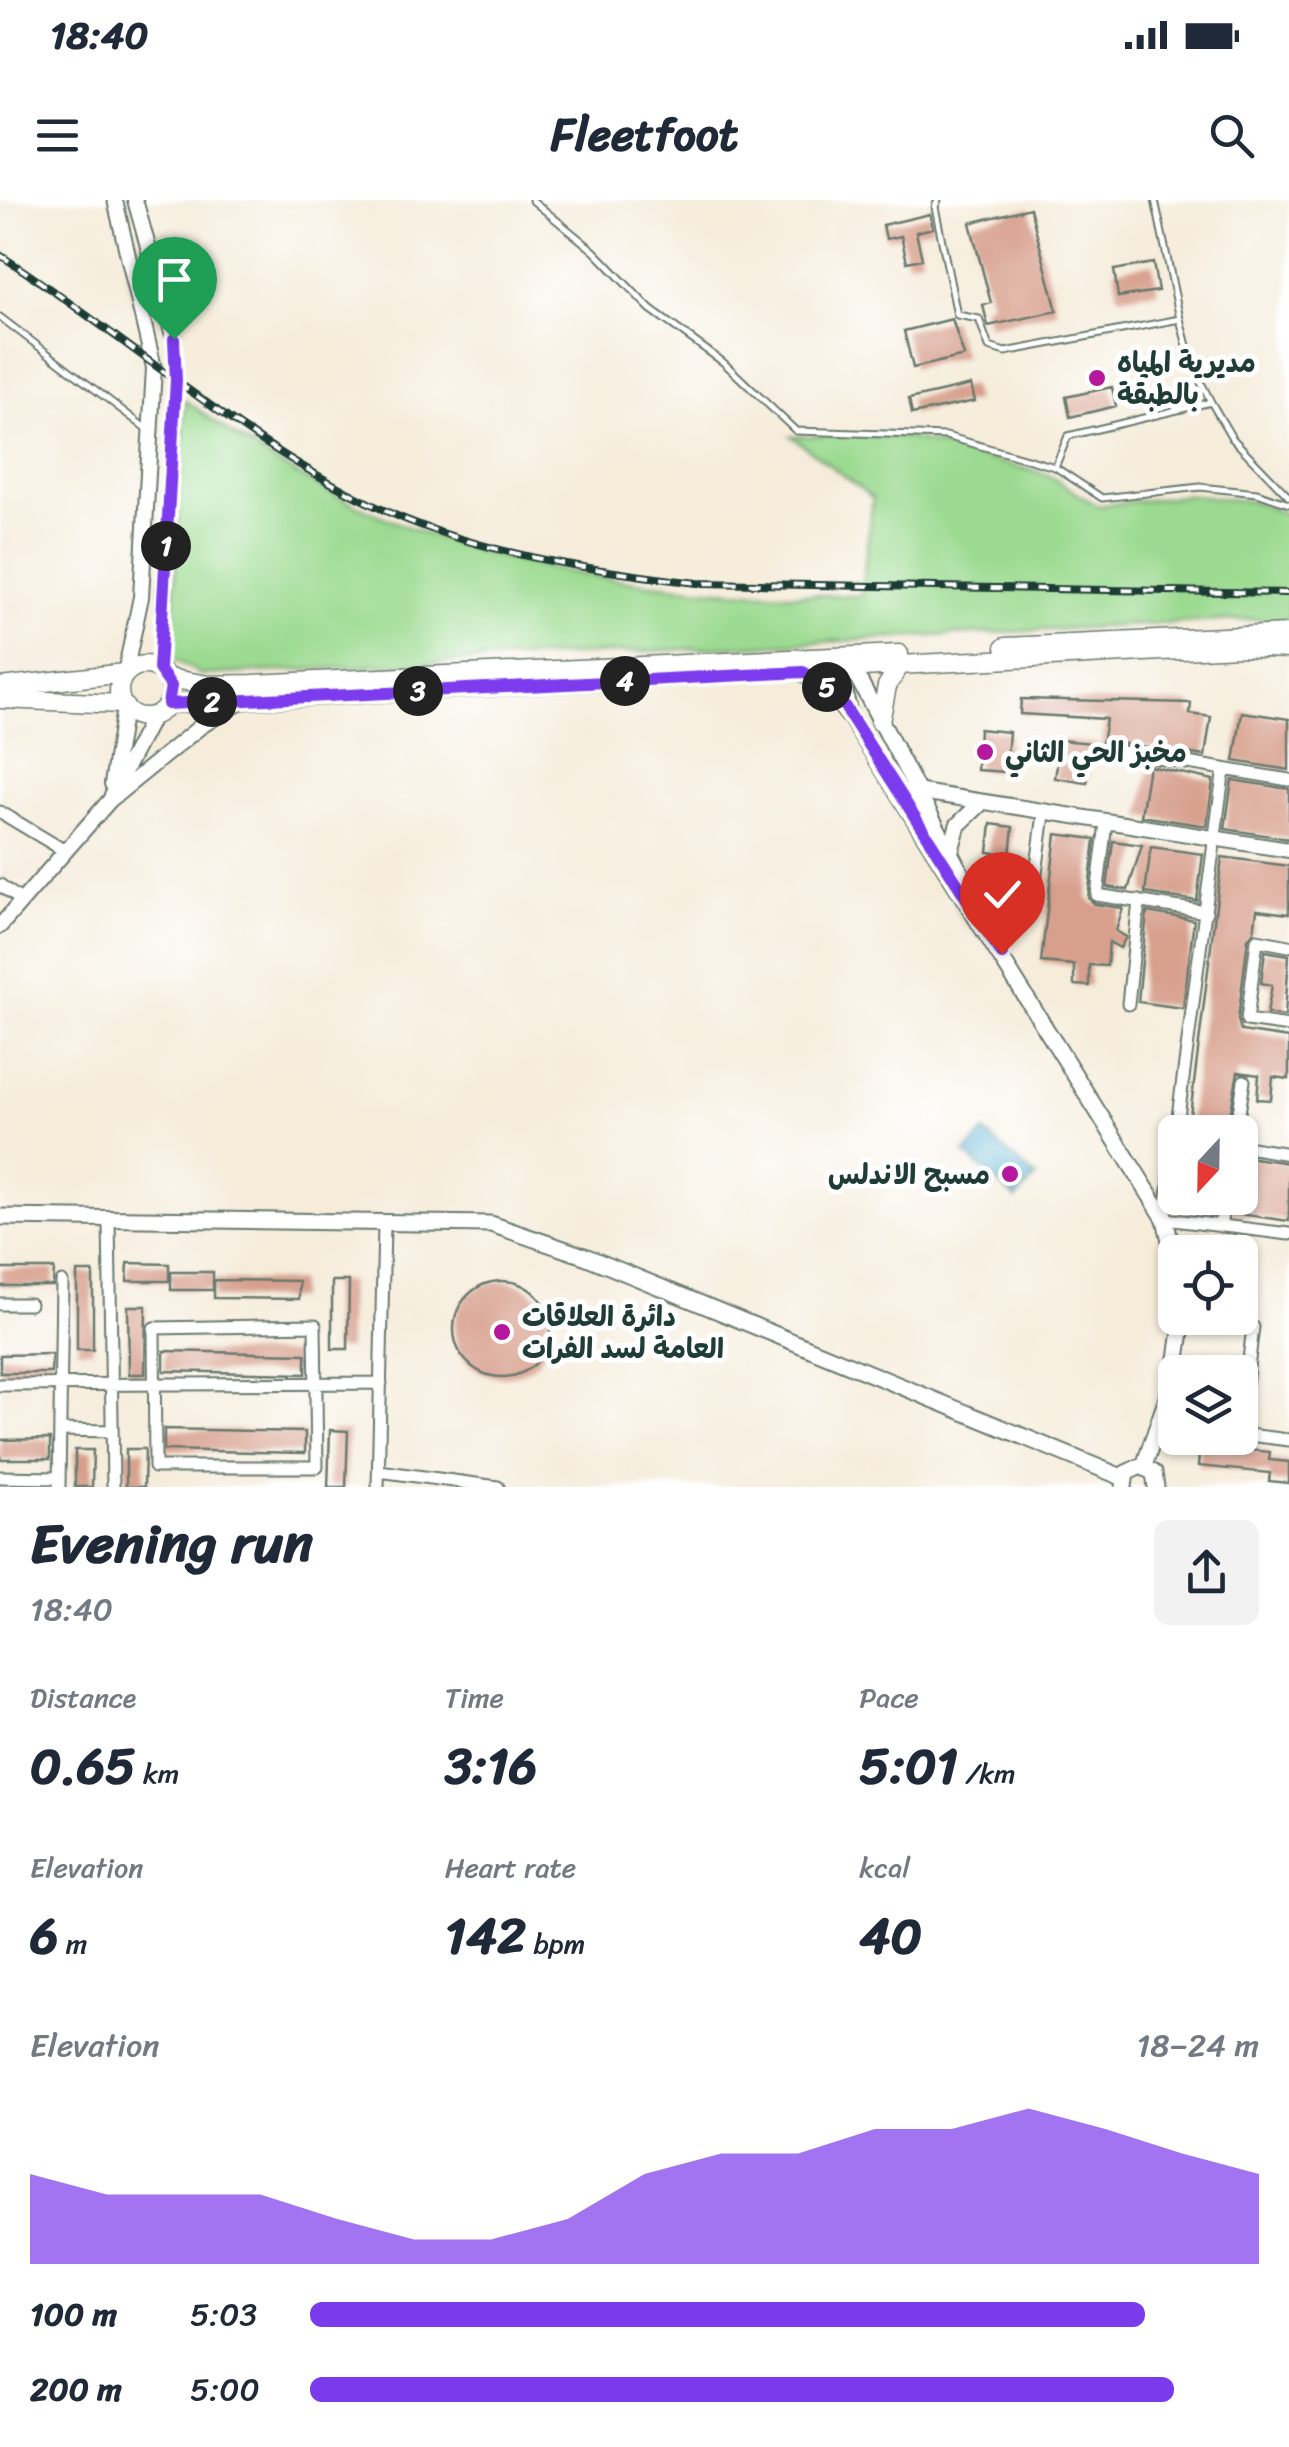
<!DOCTYPE html>
<html lang="en">
<head>
<meta charset="utf-8">
<style>
  body { margin:0; font-family:Sriracha,"Playpen Sans Arabic",sans-serif; background:#f2f2f3; color:#1f2937; height:100vh; display:flex; flex-direction:column; font-size:38px; white-space:nowrap }
  * { box-sizing:border-box; margin:0 }
  p { font-size:32px; color:#747a83 }
  .icon { flex:none; width:55px; height:55px; fill:none; stroke:currentColor; stroke-width:2; stroke-linecap:round; stroke-linejoin:round }
  .map { position:relative; height:1287px; overflow:hidden }
  .side { display:flex; flex-direction:column; background:#fff; flex:1 }
  .side>* { flex:none }
  .needle { width:65px; rotate:202deg }
  .controls { position:absolute; left:1158px; top:915px; display:grid; gap:20px }
  .controls a { display:grid; place-items:center; width:100px; height:100px; border-radius:15px; background:#fff; box-shadow:0 2px 8px #0004; font-size:50px }
  .pin { position:absolute; display:grid; place-items:center; width:85px; height:85px; color:#fff; margin:-102px -42px; border-radius:50% 50% 50% 0; rotate:-45deg; box-shadow:0 0 10px #0007 }
  .pin .icon { rotate:45deg }
  .km { position:absolute; width:50px; height:50px; margin:-25px; border-radius:50%; background:#222; color:#fff; font-size:28px; line-height:50px; text-align:center }
  .round { display:grid; place-items:center; flex:none; width:105px; height:105px; border-radius:15px; background:#f2f2f3 }
  .head { display:flex; align-items:center; justify-content:space-between; height:170px; padding:0 30px }
  h1 { font-size:55px; font-weight:700; line-height:75px }
  .figures { display:grid; grid-template-columns:repeat(3,1fr); gap:15px; height:170px; padding:10px 30px }
  .figures div { display:grid; align-content:center }
  .figures b { font-size:50px; font-weight:700 }
  .figures small { font-size:28px; font-weight:400 }
  .figures p { font-size:28px }
  .chart { height:280px; padding:20px 30px }
  .chart p { display:flex; justify-content:space-between }
  .chart svg { width:100%; height:180px; margin-top:10px; fill:#7c3aed; opacity:.7 }
  ul { padding:0 30px; list-style:none; font-size:32px }
  li { display:grid; grid-template-columns:160px 120px 1fr; align-items:center; height:75px }
  li i { height:25px; border-radius:12px; background:#7c3aed }
  .status { display:flex; justify-content:space-between; align-items:center; height:70px; padding:0 50px; background:#fff; direction:ltr }
  .status svg { height:28px; fill:currentColor }
  header { display:flex; justify-content:space-between; align-items:center; height:130px; padding:0 30px; background:#fff; font-size:45px; font-weight:700 }
  .map>svg:first-child { display:block }
  .green { fill:#9bda90; stroke:#5d8c62; stroke-width:2.5 }
  .water { fill:#52add0; stroke:#387582; stroke-width:2.5 }
  .building { fill:#d79f8c }
  .lines { fill:none; stroke-linecap:round; stroke-linejoin:round }
  .service-casing { stroke:#6a7a6e; stroke-width:9 }
  .minor-casing { stroke:#6a7a6e; stroke-width:15 }
  .tertiary-casing { stroke:#6a7a6e; stroke-width:18 }
  .secondary-casing { stroke:#6a7a6e; stroke-width:19 }
  .primary-casing { stroke:#6a7a6e; stroke-width:21 }
  .service { stroke:#fff; stroke-width:5 }
  .minor { stroke:#fff; stroke-width:11 }
  .tertiary { stroke:#fff; stroke-width:14 }
  .secondary { stroke:#fff; stroke-width:15 }
  .primary { stroke:#fff; stroke-width:18 }
  .rail-casing { stroke:#1f3d34; stroke-width:8 }
  .rail { stroke:#fff; stroke-width:4; stroke-dasharray:11; stroke-linecap:butt }
  .route-casing { stroke:#fff; stroke-width:20 }
  .route { stroke:#7c3aed; stroke-width:12 }
  .poi-dot { fill:#b5179e; stroke:#fff; stroke-width:4 }
  .labels { text-anchor:middle; dominant-baseline:central; stroke-width:10; stroke-linejoin:round; paint-order:stroke }
  .poi-label { font-size:28px; font-weight:bold; fill:#1f3d34; stroke:#fff; text-anchor:start }
</style>
</head>
<body>
<div class="status"><b>18:40</b><svg viewBox="0 0 49 12"><path d="M0 12V9h3v3zM5 12V6h3v6zM10 12V3h3v9zM15 12V0h3v12zM26 1h20v11H26zM47 4h2v5h-2z"/></svg></div>
<header><svg class="icon" aria-label="menu" viewBox="0 0 24 24"><path d="M4 6h16M4 12h16M4 18h16"/></svg>Fleetfoot<svg class="icon" aria-label="search" viewBox="0 0 24 24"><circle cx="10" cy="10" r="6"/><path d="M15 15l6 6"/></svg></header>
<div class="map">
<svg width="1289" height="1287" viewBox="0 0 1289 1287">
  <rect width="100%" height="100%" fill="#fff"/>
  <filter id="ink" filterUnits="userSpaceOnUse"><feTurbulence type="fractalNoise" baseFrequency=".01" numOctaves="2"/><feDisplacementMap in="SourceGraphic" scale="20" xChannelSelector="R" yChannelSelector="G"/><feConvolveMatrix kernelMatrix="1 2 1 2 8 2 1 2 1" color-interpolation-filters="sRGB"/></filter>
  <filter id="wash" filterUnits="userSpaceOnUse"><feTurbulence type="fractalNoise" baseFrequency=".0048" numOctaves="4" result="noise"/><feDisplacementMap in="SourceGraphic" scale="40" xChannelSelector="R" yChannelSelector="G"/><feGaussianBlur stdDeviation="2.25" result="paint"/><feColorMatrix in="noise" values="0 0 0 0 0 0 0 0 0 0 0 0 0 0 0 0 0 1.4 0 .05"/><feComposite in="paint" operator="in"/></filter>
  <g filter="url(#wash)">
    <rect width="100%" height="100%" fill="#f5ecda"/>
    <path class="green" d="M185 200C401 365 598 391 861 396L873 298 791 236H903L1048 275 1097 306 1189 295 1255 302 1289 315V421L1252 419 202 475 171 458Z"/>
    <path class="water" d="M984 932 1036 977 1016 999 965 954Z"/>
    <g id="blocks">
      <path class="building" d="M1030 8 1057 111 988 126 983 105 991 103 970 23Z
        M930 14 933 28 916 32 922 59 907 62 901 36 886 39 883 25Z
        M1153 63 1158 91 1118 97 1114 70Z
        M952 119 964 156 913 168 904 131Z
        M971 185 975 201 912 214 909 199Z
        M1112 187 1116 206 1070 217 1066 197Z
        M1021 499 1191 503 1190 514 1211 517 1205 556 1120 543 1114 556 1091 554 1087 583 1055 578 1061 540 1102 544 1106 519 1020 514Z
        M1242 512 1289 519V570L1234 561Z
        M979 529 1009 532 1006 572 977 570Z
        M1149 566 1213 580 1207 626 1141 616Z
        M1232 580 1289 589V639L1225 629Z
        M991 624 1013 627 1010 655 988 652Z
        M1056 634 1095 639 1088 698 1095 704 1123 708 1116 731 1126 737 1120 748 1109 742 1107 766 1089 765V786L1074 785V765L1041 762Z
        M1113 641 1142 645 1128 690 1107 687Z
        M1151 647 1203 654 1197 701 1145 693Z
        M1222 657 1289 666V714L1257 710 1254 731 1248 739 1238 819 1241 831 1289 838V879L1273 877 1271 900 1257 899 1259 875 1238 872 1227 932H1188Z
        M1147 712 1194 720 1183 808 1138 802Z
        M1265 751 1289 755 1285 816 1267 813 1272 785 1261 783Z
        M1240 956 1289 963V1021L1232 1013 1234 998H1240Z
        M1177 998H1216L1213 1010 1176 1005Z
        M128 1063 169 1064V1081H127Z
        M0 1069H54L53 1086H0Z
        M77 1072H93V1150H77Z
        M171 1072H213V1090H171Z
        M214 1080 299 1081V1099L214 1098Z
        M454 1129a48 48 0 1 1 96 0a48 48 0 1 1-96 0Z
        M332 1081H349L348 1149H332Z
        M128 1106H146L145 1174H129Z
        M164 1151 306 1154V1174L164 1171Z
        M52 1154 51 1173H0V1155Z
        M164 1229 305 1232V1253L164 1250Z
        M330 1230 348 1231 346 1287H328Z
        M50 1239V1259H0V1240Z
        M1200 1245 1270 1252 1269 1260 1289 1262V1283L1269 1281 1270 1273 1198 1266Z
        M126 1249H145L144 1287H126Z
        M75 1250H93L92 1287H75Z"/>
    </g>
  </g>
  <g filter="url(#ink)">
    <use href="#blocks" fill-opacity="0" stroke="#6a7a6e" stroke-width="2.5"/>
    <g class="lines">
      <g class="service-casing">
        <path id="service" d="M532 0 594 51 650 109 723 162 796 231 946 236 1055 267 1102 298 1200 287 1257 293 1289 304
          M938 0 935 7 957 115 979 119 989 147 1005 152 1180 119 1192 165 1211 202
          M1155 0 1180 119
          M0 117 148 230
          M1055 267 1068 236 1211 202 1232 238 1289 297"/>
      </g>
      <g class="minor-casing">
        <path id="minor" d="M1122 552 1289 580
          M0 612 65 651
          M1106 623 1097 695 1206 712
          M1035 681 1044 614
          M0 685 22 701
          M1289 746 1257 740 1247 820 1289 826
          M1128 804 1139 701
          M1176 932 1223 575 1228 570
          M1236 932 1244 881
          M1175 941 1165 1019 1289 1034
          M1240 946 1289 954
          M109 1019 113 1287
          M1220 1026 1225 998
          M0 1104H30
          M315 1125 317 1267H155L154 1128Z
          M1253 1127 1240 1234 1289 1240
          M0 1185 381 1183
          M1160 1226 1175 1227
          M60 1230 112 1231
          M379 1271 498 1287
          M0 1277 59 1278
          M59 1287 62 1082
          M378 1287 384 1025"/>
      </g>
      <g class="tertiary-casing">
        <path id="tertiary" d="M115 0 154 168 141 397 125 473
          M135 0 174 139 176 180 159 469
          M112 584 124 508
          M899 593 915 591 1289 650
          M112 595 153 516
          M0 726 110 600 201 526 244 500"/>
      </g>
      <g class="secondary-casing">
        <path id="secondary" d="M847 459 843 482 849 515 1165 1019 1175 1062
          M849 461 983 715
          M950 653 958 625 979 605
          M0 1017 491 1024 587 1057 1124 1278
          M1175 1172 1183 1118
          M1144 1266 1175 1174
          M1124 1287 1126 1273 1141 1266 1154 1273 1156 1287"/>
      </g>
      <g class="primary-casing">
        <path id="primary" d="M1005 447 1289 434
          M119 491a26 26 0 1 1 52 0a26 26 0 1 1-52 0Z
          M804 473 825 485 849 515
          M168 478 208 485 252 484 899 454
          M0 487 125 473
          M0 499 122 504
          M168 504 1237 447 1289 449
          M880 522 887 486 900 465"/>
      </g>
      <use href="#service" class="service"/>
      <use href="#minor" class="minor"/>
      <use href="#tertiary" class="tertiary"/>
      <use href="#secondary" class="secondary"/>
      <use href="#primary" class="primary"/>
      <g class="rail-casing">
        <path id="rail" d="M0 55C125 136 238 239 373 305 472 353 589 370 697 383L1289 393"/>
      </g>
      <use href="#rail" class="rail"/>
    </g>
  </g>
  <g class="lines" filter="url(#ink)">
    <g class="route-casing">
      <path id="route" d="M174 139 176 180 159 469 171 486 168 504 803 472 826 485 843 504 1002 754"/>
    </g>
    <use href="#route" class="route"/>
  </g>
  <g class="poi-dot">
    <circle cx="1097" cy="178" r="10"/>
    <circle cx="985" cy="552" r="10"/>
    <circle cx="1010" cy="974" r="10"/>
    <circle cx="502" cy="1132" r="10"/>
  </g>
  <g class="labels">
    <g class="poi-label">
      <text x="1117" y="162">مديرية المياه<tspan x="1117" dy="32">بالطبقة</tspan></text>
      <text x="1005" y="552">مخبز الحي الثاني</text>
      <text x="990" y="974" text-anchor="end">مسبح الاندلس</text>
      <text x="522" y="1116">دائرة العلاقات<tspan x="522" dy="32">العامة لسد الفرات</tspan></text>
    </g>
  </g>
</svg>
<div class="controls">
<a><svg class="needle" viewBox="-14 -14 28 28"><path d="M0-13l5 13h-10z" fill="#e53935"/><path d="M0 13l5-13h-10z" fill="#747a83"/></svg></a>
<a><svg class="icon" aria-label="locate" viewBox="0 0 24 24"><circle cx="12" cy="12" r="6"/><path d="M12 2v4M12 18v4M2 12h4M18 12h4"/></svg></a>
<a><svg class="icon" aria-label="layers" viewBox="0 0 24 24"><path d="M12 4l9 5-9 5-9-5zM3 14l9 5 9-5"/></svg></a>
</div>
<div class="pin" style="left:174px;top:139px;background:#1e9e55"><svg class="icon" aria-label="arrive" viewBox="0 0 24 24"><path d="M6 21V4h12l-3 4 3 4H6"/></svg></div>
<div class="pin" style="left:1002px;top:754px;background:#d93025"><svg class="icon" aria-label="check" viewBox="0 0 24 24"><path d="M5 12l5 5 9-10"/></svg></div>
<b class="km" style="left:166px;top:346px">1</b>
<b class="km" style="left:212px;top:502px">2</b>
<b class="km" style="left:418px;top:491px">3</b>
<b class="km" style="left:625px;top:481px">4</b>
<b class="km" style="left:827px;top:487px">5</b>
</div>
<section class="side">
<div class="head"><div><h1>Evening run</h1><p>18:40</p></div><a class="round"><svg class="icon" aria-label="share" viewBox="0 0 24 24"><path d="M12 15V3M7 8l5-5 5 5M5 13v7h14v-7"/></svg></a></div>
<div class="figures">
<div><p>Distance</p><b>0.65<small> km</small></b></div>
<div><p>Time</p><b>3:16</b></div>
<div><p>Pace</p><b>5:01<small> /km</small></b></div>
</div>
<div class="figures">
<div><p>Elevation</p><b>6<small> m</small></b></div>
<div><p>Heart rate</p><b>142<small> bpm</small></b></div>
<div><p>kcal</p><b>40</b></div>
</div>
<div class="chart"><p><span>Elevation</span>18–24 m</p>
<svg viewBox="0 0 160 44" preserveAspectRatio="none"><path d="M0 44V22L10 27L20 27L30 27L40 33L50 38L60 38L70 33L80 22L90 17L100 17L110 11L120 11L130 6L140 11L150 17L160 22V44z"/></svg>
</div>
<ul>
<li><b>100 m</b>5:03<i style="width:88%"></i></li>
<li><b>200 m</b>5:00<i style="width:91%"></i></li>
</ul>
</section>
</body>
</html>
